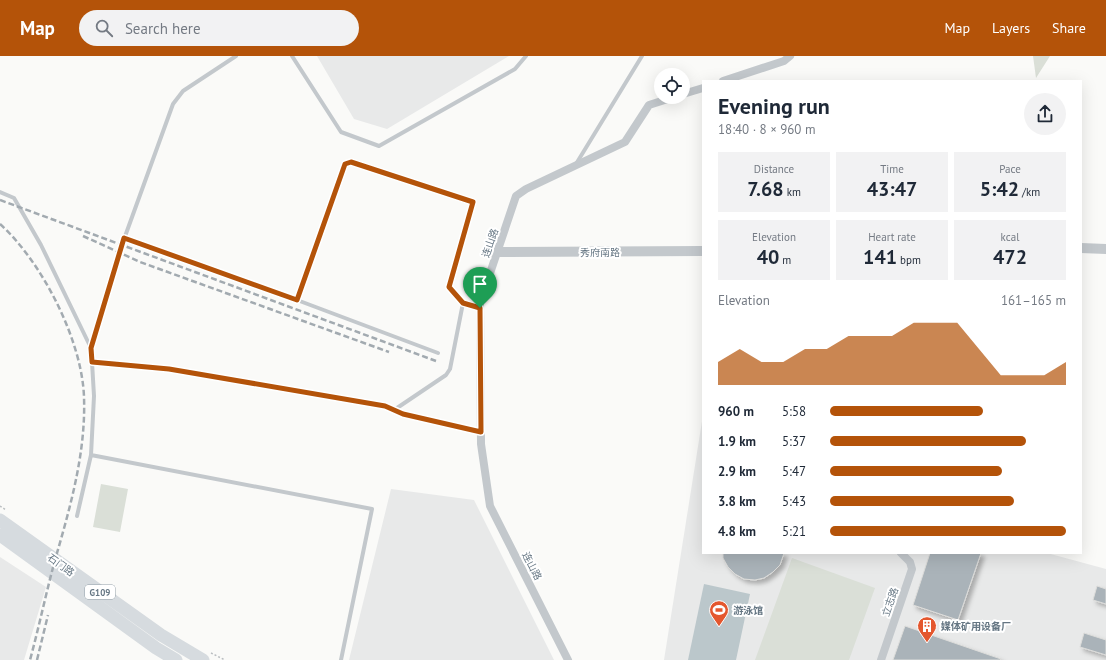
<!DOCTYPE html>
<html lang="en">
<head>
<meta charset="utf-8">
<style>
  body { margin:0; font-family:"PT Sans","Noto Sans SC",sans-serif; background:#f2f2f3; color:#1f2937; height:100vh; display:flex; flex-direction:column; font-size:15px; white-space:nowrap }
  * { box-sizing:border-box; margin:0 }
  p { font-size:13px; color:#747a83 }
  .icon { flex:none; width:22px; height:22px; fill:none; stroke:currentColor; stroke-width:2; stroke-linecap:round; stroke-linejoin:round }
  .map { position:relative; flex:1; overflow:hidden }
  .panel { position:absolute; left:702px; top:24px; width:380px; height:474px; display:flex; flex-direction:column; background:#fff; border-radius:0px; box-shadow:0 4px 16px #0002 }
  .panel>* { flex:none }
  .tools { position:absolute; left:654px; top:12px; display:grid; gap:8px }
  .tools a { display:grid; place-items:center; width:36px; height:36px; border-radius:50%; background:#fff; box-shadow:0 4px 16px #0002; font-size:20px }
  .pin { position:absolute; display:grid; place-items:center; width:34px; height:34px; color:#fff; margin:-41px -17px; border-radius:50% 50% 50% 0; rotate:-45deg; box-shadow:0 0 4px #0007 }
  .pin .icon { rotate:45deg }
  .round { display:grid; place-items:center; flex:none; width:42px; height:42px; border-radius:21px; background:#f2f2f3 }
  .headline { display:flex; align-items:center; justify-content:space-between; height:68px; padding:0 16px }
  h1 { font-size:22px; font-weight:700; line-height:30px }
  .stats { display:grid; grid-template-columns:repeat(3,1fr); gap:6px; height:68px; padding:4px 16px }
  .stats div { display:grid; align-content:center; border-radius:0px; background:#f2f2f3; text-align:center }
  .stats b { font-size:20px; font-weight:700 }
  .stats small { font-size:11px; font-weight:400 }
  .stats p { font-size:11px }
  .chart { height:112px; padding:8px 16px }
  .chart p { display:flex; justify-content:space-between }
  .chart svg { width:100%; height:72px; margin-top:4px; fill:#b45309; opacity:.7 }
  ul { padding:0 16px; list-style:none; font-size:13px }
  li { display:grid; grid-template-columns:64px 48px 1fr; align-items:center; height:30px }
  li i { height:10px; border-radius:5px; background:#b45309 }
  header { display:flex; align-items:center; gap:24px; box-sizing:border-box; height:56px; padding:0 20px; background:#b45309; color:#fff }
  header strong { font-size:19px }
  nav { display:flex; gap:22px; margin-inline-start:auto; font-size:14px }
  .search { width:280px; height:36px; background:#f2f2f3; display:flex; align-items:center; gap:10px; box-sizing:border-box; padding:0 14px; border-radius:22px; color:#747a83; font-size:15px }
  .map>svg:first-child { display:block }
  .built { fill:#e8e9e9 }
  .green { fill:#dadfd7 }
  .water { fill:#bbc7cb }
  .building { fill:#aab3b9; stroke:#dcdcda; filter:url(#shadow) }
  .lines { fill:none; stroke-linecap:round; stroke-linejoin:round }
  .path { stroke:#bbbfc2; stroke-width:1.5; stroke-dasharray:2 2; stroke-linecap:butt }
  .service { stroke:#c3c8cc; stroke-width:4 }
  .minor { stroke:#c3c8cc; stroke-width:8 }
  .tertiary { stroke:#c3c8cc; stroke-width:10 }
  .trunk { stroke:#d6dbdf; stroke-width:13 }
  .rail { stroke:#a2aab0; stroke-width:2.5; stroke-dasharray:6 3; stroke-linecap:butt }
  .route-casing { stroke:#fff; stroke-width:8 }
  .route { stroke:#b45309; stroke-width:5 }
  .labels { text-anchor:middle; dominant-baseline:central; stroke-width:4; stroke-linejoin:round; paint-order:stroke }
  .shield { fill:#fff; stroke:#939fa8; stroke-width:1 }
  .shield-label { font-size:9px; font-weight:bold; fill:#657683 }
  .street-label { font-size:10px; fill:#657683; stroke:#fff }
  .poi-label { font-size:10px; font-weight:bold; fill:#657683; stroke:#fff; text-anchor:start }
</style>
</head>
<body>
<header>
<strong>Map</strong>
<div class="search"><svg class="icon" aria-label="search" viewBox="0 0 24 24"><circle cx="10" cy="10" r="6"/><path d="M15 15l6 6"/></svg>Search here</div>
<nav><a>Map</a><a>Layers</a><a>Share</a></nav>
</header>
<div class="map">
<svg width="1106" height="604" viewBox="0 0 1106 604">
  <defs>
    <filter id="shadow"><feDropShadow dx="3.5" dy="3.5" stdDeviation="2" flood-color="#0004"/></filter>
  </defs>
  <rect width="100%" height="100%" fill="#fafaf8"/>
  <path class="built" d="M317 0H509L387 73 354 63Z
    M703 359V497H1047L1106 513V604H664Z
    M391 433 474 444 554 604H349Z
    M0 501 46 531 24 604H0Z"/>
  <path class="green" d="M1033 0H1050L1036 22Z
    M101 428 128 433 120 476 93 471Z
    M792 502 875 532 849 604H755Z"/>
  <path class="water" d="M704 528 750 538 736 604H688Z"/>
  <path class="building" d="M723 497H784L780 509 773 516 764 522 755 524 744 523 735 518 728 511 723 502Z
    M930 497H981L958 564 913 549Z
    M1097 530 1106 533V548L1093 544Z
    M905 570 1001 603 1000 604H893Z
    M1084 577 1106 584V599L1080 591Z"/>
  <g class="lines">
    <path class="path" d="M0 450 6 454
      M211 597 225 604"/>
    <path class="service" d="M292 0 341 76 379 90 515 13 526 0
      M576 108 642 0
      M0 136 14 142 41 189 91 292
      M124 182 297 244
      M463 247 480 252
      M92 306 91 292 119 197 173 48 183 35 236 0
      M394 354 446 319 450 313 463 247 449 231 473 146 351 106 345 108 297 244 438 297
      M91 399 372 453 341 604
      M77 460 91 399 94 340 92 306 169 313 385 351 403 358 481 376"/>
    <path class="minor" d="M723 25 784 5 790 0
      M683 38 703 32
      M568 604 490 450 481 388 480 247 516 140 526 133 625 86 649 49 674 41
      M881 604 912 513 910 506 901 497"/>
    <path class="tertiary" d="M1081 192 1106 193
      M497 196 703 195"/>
    <path class="trunk" d="M0 464 161 579 203 604
      M0 479 156 592 176 604"/>
    <path class="rail" d="M0 144 436 305
      M0 168C42 206 82 284 84 341 86 397 70 452 55 504 46 537 39 571 30 604
      M83 180 140 206 389 296
      M37 604 48 559"/>
  </g>
  <g class="lines">
    <g class="route-casing">
      <path id="route" d="M351 106 473 146 449 231 463 247 480 252 481 376 403 358 385 350 169 313 92 306 91 292 124 182 297 244 345 108Z"/>
    </g>
    <use href="#route" class="route"/>
  </g>
  <defs>
    <g id="stadium-pin" transform="scale(1)"><path d="M0 17L-7.5 6A9.5 9.5 0 1 1 7.5 6Z" fill="#e4572e" stroke="#fff"/><path d="M0-5a6.5 5 0 1 0 0 10a6.5 5 0 1 0 0-10ZM-3.5-1.8h7v3.6h-7Z" fill="#fff"/></g>
    <g id="building-pin" transform="scale(1)"><path d="M0 17L-7.5 6A9.5 9.5 0 1 1 7.5 6Z" fill="#e4572e" stroke="#fff"/><path d="M-4-6H4V6H1V3H-1V6H-4ZM-2.5-4.3h1.7v1.8h-1.7ZM.8-4.3h1.7v1.8H.8ZM-2.5-1h1.7V.8h-1.7ZM.8-1h1.7V.8H.8Z" fill="#fff"/></g>
  </defs>
  <g fill-rule="evenodd">
    <use href="#stadium-pin" x="719" y="554"/>
    <use href="#building-pin" x="927" y="570"/>
  </g>
  <g class="labels">
    <rect class="shield" x="85" y="529" width="30" height="14" rx="3"/>
    <g class="shield-label">
      <text x="100" y="536">G109</text>
    </g>
    <g class="street-label">
      <text transform="translate(490 187) rotate(-71)">连山路</text>
      <text x="600" y="196">秀府南路</text>
      <text transform="translate(61 509) rotate(36)">石门路</text>
      <text transform="translate(532 510) rotate(63)">连山路</text>
      <text transform="translate(890 546) rotate(-71)">立志路</text>
    </g>
    <g class="poi-label">
      <text x="733" y="554">游泳馆</text>
      <text x="941" y="570">媒体矿用设备厂</text>
    </g>
  </g>
</svg>
<div class="tools">
<a><svg class="icon" aria-label="locate" viewBox="0 0 24 24"><circle cx="12" cy="12" r="6"/><path d="M12 2v4M12 18v4M2 12h4M18 12h4"/></svg></a>
</div>
<div class="pin" style="left:480px;top:252px;background:#1e9e55"><svg class="icon" aria-label="arrive" viewBox="0 0 24 24"><path d="M6 21V4h12l-3 4 3 4H6"/></svg></div>
<section class="panel">
<div class="headline"><div><h1>Evening run</h1><p>18:40 · 8 × 960 m</p></div><a class="round"><svg class="icon" aria-label="share" viewBox="0 0 24 24"><path d="M12 15V3M7 8l5-5 5 5M5 13v7h14v-7"/></svg></a></div>
<div class="stats">
<div><p>Distance</p><b>7.68<small> km</small></b></div>
<div><p>Time</p><b>43:47</b></div>
<div><p>Pace</p><b>5:42<small> /km</small></b></div>
</div>
<div class="stats">
<div><p>Elevation</p><b>40<small> m</small></b></div>
<div><p>Heart rate</p><b>141<small> bpm</small></b></div>
<div><p>kcal</p><b>472</b></div>
</div>
<div class="chart"><p><span>Elevation</span>161–165 m</p>
<svg viewBox="0 0 160 44" preserveAspectRatio="none"><path d="M0 44V30L10 22L20 30L30 30L40 22L50 22L60 14L70 14L80 14L90 6L100 6L110 6L120 22L130 38L140 38L150 38L160 30V44z"/></svg>
</div>
<ul>
<li><b>960 m</b>5:58<i style="width:65%"></i></li>
<li><b>1.9 km</b>5:37<i style="width:83%"></i></li>
<li><b>2.9 km</b>5:47<i style="width:73%"></i></li>
<li><b>3.8 km</b>5:43<i style="width:78%"></i></li>
<li><b>4.8 km</b>5:21<i style="width:100%"></i></li>
</ul>
</section>
</div>
</body>
</html>
